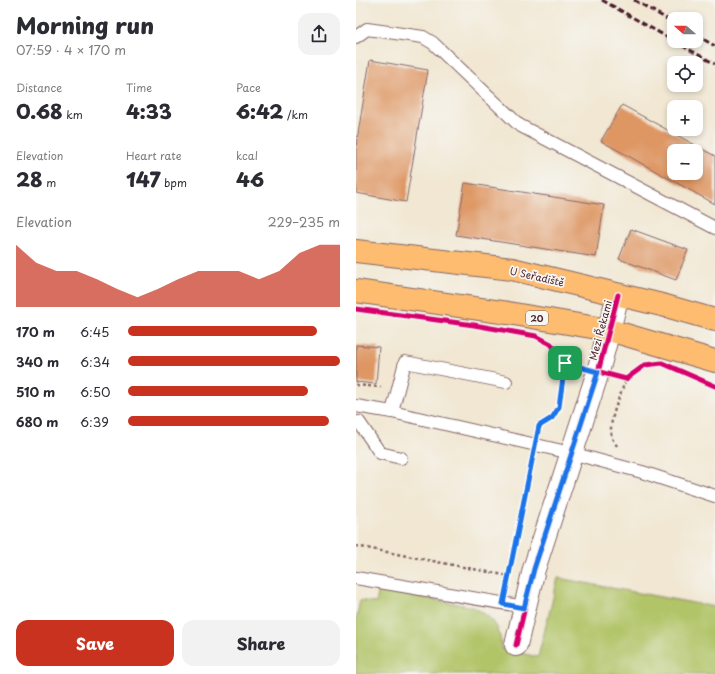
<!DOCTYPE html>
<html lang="en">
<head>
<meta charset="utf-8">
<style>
  body { margin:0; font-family:"Playpen Sans",sans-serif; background:#f2f2f3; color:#2b2b33; height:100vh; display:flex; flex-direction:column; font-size:15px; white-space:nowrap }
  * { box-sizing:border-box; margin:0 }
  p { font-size:13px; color:#7c7c81 }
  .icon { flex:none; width:22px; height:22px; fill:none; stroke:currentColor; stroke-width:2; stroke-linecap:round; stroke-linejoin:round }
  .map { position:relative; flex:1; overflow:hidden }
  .panel { display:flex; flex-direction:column; background:#fff; width:356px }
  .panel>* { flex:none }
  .needle { width:26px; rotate:291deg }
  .fabs { position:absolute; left:311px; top:12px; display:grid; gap:8px }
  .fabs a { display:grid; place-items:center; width:36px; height:36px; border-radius:8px; background:#fff; box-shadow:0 2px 6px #0003; font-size:20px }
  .pin { position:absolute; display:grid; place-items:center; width:34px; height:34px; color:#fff; margin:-17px; border-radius:8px; box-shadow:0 2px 6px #0006 }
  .round { display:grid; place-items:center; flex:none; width:42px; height:42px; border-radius:12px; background:#f2f2f3 }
  .overview { display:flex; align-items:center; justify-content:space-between; height:68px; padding:0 16px }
  h1 { font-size:22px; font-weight:800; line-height:30px }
  .figures { display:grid; grid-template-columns:repeat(3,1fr); gap:6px; height:68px; padding:4px 16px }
  .figures div { display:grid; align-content:center }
  .figures b { font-size:20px; font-weight:800 }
  .figures small { font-size:11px; font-weight:400 }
  .figures p { font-size:11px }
  .chart { height:112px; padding:8px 16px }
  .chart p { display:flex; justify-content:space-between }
  .chart svg { width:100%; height:72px; margin-top:4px; fill:#c8321e; opacity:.7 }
  .cta { display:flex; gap:8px; margin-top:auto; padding:8px 16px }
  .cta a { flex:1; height:46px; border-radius:12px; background:#c8321e; color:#fff; font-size:16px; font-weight:800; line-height:46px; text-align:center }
  .cta a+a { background:#f2f2f3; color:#2b2b33 }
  ul { padding:0 16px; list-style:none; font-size:13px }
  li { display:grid; grid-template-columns:64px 48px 1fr; align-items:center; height:30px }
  li i { height:10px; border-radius:5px; background:#c8321e }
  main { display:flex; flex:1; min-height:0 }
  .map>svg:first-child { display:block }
  .green { fill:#b1c468; stroke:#7e724a }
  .building { fill:#de9664; fill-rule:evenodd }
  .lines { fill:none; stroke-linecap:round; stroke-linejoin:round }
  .lane-casing { stroke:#846565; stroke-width:14 }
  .street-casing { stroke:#846565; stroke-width:24 }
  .primary-casing { stroke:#846565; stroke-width:24 }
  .path { stroke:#846565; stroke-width:2.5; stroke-dasharray:3 3; stroke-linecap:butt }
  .lane { stroke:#fff; stroke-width:12 }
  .street { stroke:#fff; stroke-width:22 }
  .primary { stroke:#fdbc6f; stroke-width:22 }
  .rail { stroke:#4a1f2b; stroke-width:3; stroke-dasharray:6 3; stroke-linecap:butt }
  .cycleway-casing { stroke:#f6f6f2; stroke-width:8 }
  .cycleway { stroke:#d6006c; stroke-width:5 }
  .route-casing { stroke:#fff; stroke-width:8 }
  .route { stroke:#1a73e8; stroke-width:5 }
  .labels { text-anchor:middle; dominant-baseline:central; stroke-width:3.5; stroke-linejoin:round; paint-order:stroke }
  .shield { fill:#f6f6f2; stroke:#7e6067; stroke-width:1 }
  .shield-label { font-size:9px; font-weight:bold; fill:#4a1f2b }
  .street-label { font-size:10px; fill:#4a1f2b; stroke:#f6f6f2 }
</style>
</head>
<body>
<main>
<section class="panel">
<div class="overview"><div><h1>Morning run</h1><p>07:59 · 4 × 170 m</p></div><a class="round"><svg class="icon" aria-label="share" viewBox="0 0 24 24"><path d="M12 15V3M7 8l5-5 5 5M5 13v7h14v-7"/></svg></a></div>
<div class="figures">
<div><p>Distance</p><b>0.68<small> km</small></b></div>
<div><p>Time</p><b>4:33</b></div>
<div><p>Pace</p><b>6:42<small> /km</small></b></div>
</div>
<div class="figures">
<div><p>Elevation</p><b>28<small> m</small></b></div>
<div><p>Heart rate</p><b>147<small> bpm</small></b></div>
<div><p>kcal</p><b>46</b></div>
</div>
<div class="chart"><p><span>Elevation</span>229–235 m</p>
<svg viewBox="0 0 160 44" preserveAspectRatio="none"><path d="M0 44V6L10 17L20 22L30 22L40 27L50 33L60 38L70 33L80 27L90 22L100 22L110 22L120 27L130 22L140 11L150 6L160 6V44z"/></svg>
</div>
<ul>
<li><b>170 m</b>6:45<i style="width:89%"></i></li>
<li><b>340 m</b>6:34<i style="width:100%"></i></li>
<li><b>510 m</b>6:50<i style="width:85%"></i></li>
<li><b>680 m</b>6:39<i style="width:95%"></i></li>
</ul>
<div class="cta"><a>Save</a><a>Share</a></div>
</section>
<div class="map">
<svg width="359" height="674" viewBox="0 0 359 674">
  <rect width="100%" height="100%" fill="#f6f6f2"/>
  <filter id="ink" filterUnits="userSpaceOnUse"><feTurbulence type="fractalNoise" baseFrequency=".025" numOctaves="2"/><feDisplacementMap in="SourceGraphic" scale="8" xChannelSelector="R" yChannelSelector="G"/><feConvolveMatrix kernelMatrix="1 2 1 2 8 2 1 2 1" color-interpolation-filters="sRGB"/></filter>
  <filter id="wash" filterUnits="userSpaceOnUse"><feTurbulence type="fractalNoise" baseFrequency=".012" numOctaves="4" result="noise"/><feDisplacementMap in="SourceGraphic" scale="16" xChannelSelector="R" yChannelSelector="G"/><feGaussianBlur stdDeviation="0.9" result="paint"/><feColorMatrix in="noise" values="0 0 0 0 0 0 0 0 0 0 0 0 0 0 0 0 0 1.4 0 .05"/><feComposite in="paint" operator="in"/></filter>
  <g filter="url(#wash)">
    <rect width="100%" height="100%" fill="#f1e7d2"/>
    <path class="green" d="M202 578 359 607V674H0V620L4 600 20 603 23 589 117 607C138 619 143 624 146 649L182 657Z"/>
    <g id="blocks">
      <path class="building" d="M14 60 72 70 50 202 0 193V146Z
        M266 105 359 156V204L245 141ZM318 151H340V173H318Z
        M109 183 248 205 240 257 100 235Z
        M275 229 332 250 320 280 263 259Z
        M0 345 23 347 20 384 0 382Z"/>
    </g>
  </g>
  <g filter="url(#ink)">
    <use href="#blocks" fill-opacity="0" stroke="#846565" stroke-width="1"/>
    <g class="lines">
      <g class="lane-casing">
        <path id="lane" d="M0 37 11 29 67 37 77 43 163 125 359 228
          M0 406 36 412 215 453 286 472 359 496
          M36 412 49 362 150 382
          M3 422 24 453 45 458
          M0 578 169 607"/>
      </g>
      <g class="street-casing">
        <path id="street" d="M160 645 178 569 242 372 262 295"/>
      </g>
      <g class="primary-casing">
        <path id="primary" d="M0 251 156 269 310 306 359 320
          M0 291 152 313 253 330 359 361"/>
      </g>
      <path class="path" d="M0 385 25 387
        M182 429 183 426 196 418 203 407 209 363
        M261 446C260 444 257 441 256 438 251 422 265 394 270 379
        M0 546 153 576
        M156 560 176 461"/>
      <use href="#lane" class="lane"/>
      <use href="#street" class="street"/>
      <use href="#primary" class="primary"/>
      <path class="rail" d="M246 0 318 41
        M278 0 318 23
        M340 35 359 46
        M318 41 359 64"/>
      <g class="cycleway-casing">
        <path id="cycleway" d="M0 309 118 325 180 336 195 344 209 363 270 379 289 365 306 363 359 386
          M160 645 178 569 242 372 262 295"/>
      </g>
      <use href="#cycleway" class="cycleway"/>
    </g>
  </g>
  <g class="lines" filter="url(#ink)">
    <g class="route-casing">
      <path id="route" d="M209 363 242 372 178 569 168 608 147 604 183 426 196 418 203 407Z"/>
    </g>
    <use href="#route" class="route"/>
  </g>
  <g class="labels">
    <rect class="shield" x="170" y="311" width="22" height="14" rx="3"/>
    <g class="shield-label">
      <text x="181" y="318">20</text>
    </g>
    <g class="street-label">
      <text transform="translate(181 276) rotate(13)">U Seřadiště</text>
      <text transform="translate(244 330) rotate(-75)">Mezi Řekami</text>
    </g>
  </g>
</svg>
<div class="fabs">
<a><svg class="needle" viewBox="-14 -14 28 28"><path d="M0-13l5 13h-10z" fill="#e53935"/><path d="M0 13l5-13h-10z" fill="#7c7c81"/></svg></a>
<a><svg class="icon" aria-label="locate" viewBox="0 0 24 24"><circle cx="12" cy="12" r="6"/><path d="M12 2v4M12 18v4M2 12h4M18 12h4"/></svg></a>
<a>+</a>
<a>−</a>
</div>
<div class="pin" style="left:209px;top:363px;background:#1e9e55"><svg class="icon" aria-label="arrive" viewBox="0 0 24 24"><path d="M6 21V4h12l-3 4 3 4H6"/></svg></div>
</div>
</main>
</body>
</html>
